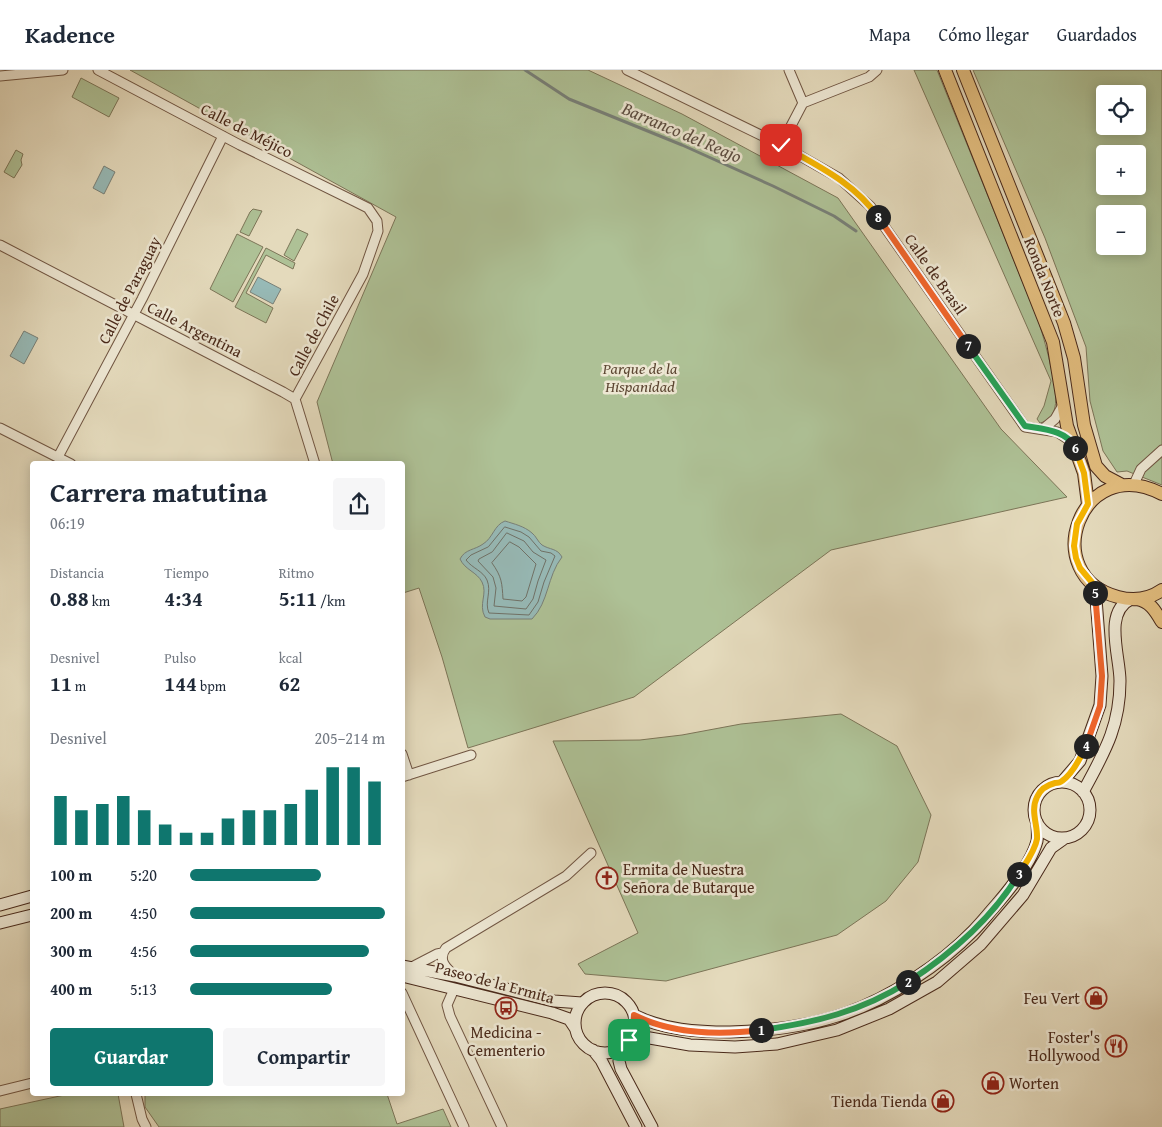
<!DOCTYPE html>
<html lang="es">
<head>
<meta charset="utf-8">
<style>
  body { margin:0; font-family:"Gentium Book Plus",serif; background:#f6f6f7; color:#1f2937; height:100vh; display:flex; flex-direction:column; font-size:19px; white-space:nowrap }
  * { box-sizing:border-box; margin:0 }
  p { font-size:16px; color:#747a83 }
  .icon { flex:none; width:28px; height:28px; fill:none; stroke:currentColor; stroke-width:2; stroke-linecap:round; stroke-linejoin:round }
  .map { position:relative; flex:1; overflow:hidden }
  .details { position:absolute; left:30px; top:391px; width:375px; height:635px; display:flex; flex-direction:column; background:#fff; border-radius:5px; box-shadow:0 2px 12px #0003 }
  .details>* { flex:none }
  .controls { position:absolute; left:1096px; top:15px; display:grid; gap:10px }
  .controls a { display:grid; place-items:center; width:50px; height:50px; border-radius:5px; background:#fff; box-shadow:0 2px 12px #0003; font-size:25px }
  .pin { position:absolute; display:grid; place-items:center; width:42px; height:42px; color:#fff; margin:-21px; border-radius:10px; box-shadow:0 2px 8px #0006 }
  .km { position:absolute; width:25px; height:25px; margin:-12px; border-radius:50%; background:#222; color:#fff; font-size:14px; line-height:25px; text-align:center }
  .round { display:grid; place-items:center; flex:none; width:52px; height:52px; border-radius:5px; background:#f6f6f7 }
  .headline { display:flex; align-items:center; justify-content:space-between; height:85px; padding:0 20px }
  h1 { font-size:28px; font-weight:700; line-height:38px }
  .stats { display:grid; grid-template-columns:repeat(3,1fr); gap:8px; height:85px; padding:5px 20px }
  .stats div { display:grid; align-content:center }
  .stats b { font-size:21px; font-weight:700 }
  .stats small { font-size:14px; font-weight:400 }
  .stats p { font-size:14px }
  .chart { height:140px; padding:10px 20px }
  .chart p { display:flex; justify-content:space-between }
  .chart svg { width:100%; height:90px; margin-top:5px; stroke:#0f766e; stroke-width:6 }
  .cta { display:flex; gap:10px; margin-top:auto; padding:10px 20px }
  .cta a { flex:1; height:58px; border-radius:5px; background:#0f766e; color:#fff; font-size:20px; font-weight:700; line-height:58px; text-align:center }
  .cta a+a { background:#f6f6f7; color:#1f2937 }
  ul { padding:0 20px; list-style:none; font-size:16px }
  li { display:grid; grid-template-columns:80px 60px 1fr; align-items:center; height:38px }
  li i { height:12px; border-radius:6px; background:#0f766e }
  header { display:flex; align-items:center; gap:30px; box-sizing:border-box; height:70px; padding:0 25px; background:#fff; border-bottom:1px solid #e0e1e3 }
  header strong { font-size:24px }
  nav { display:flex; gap:28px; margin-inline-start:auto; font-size:18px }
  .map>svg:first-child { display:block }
  .green { fill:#aec196; stroke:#7c7558; fill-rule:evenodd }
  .water { fill:#97bab7; stroke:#788078 }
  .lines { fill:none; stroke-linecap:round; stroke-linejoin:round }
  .shore { stroke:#707268; stroke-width:1 }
  .stream { stroke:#788078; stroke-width:3 }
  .street-casing { stroke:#705542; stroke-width:11 }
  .secondary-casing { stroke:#49291a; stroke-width:13 }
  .primary-casing { stroke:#49291a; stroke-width:14 }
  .street { stroke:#ede7d3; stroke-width:9 }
  .secondary { stroke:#ede7d3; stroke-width:11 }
  .primary { stroke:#e2bd7e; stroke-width:12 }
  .split-1-casing { stroke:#fff; stroke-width:10 }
  .split-2-casing { stroke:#fff; stroke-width:10 }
  .split-3-casing { stroke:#fff; stroke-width:10 }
  .split-4-casing { stroke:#fff; stroke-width:10 }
  .split-5-casing { stroke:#fff; stroke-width:10 }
  .split-6-casing { stroke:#fff; stroke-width:10 }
  .split-7-casing { stroke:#fff; stroke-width:10 }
  .split-8-casing { stroke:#fff; stroke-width:10 }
  .split-9-casing { stroke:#fff; stroke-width:10 }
  .split-1 { stroke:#f0652b; stroke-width:6 }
  .split-2 { stroke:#22a559; stroke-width:6 }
  .split-3 { stroke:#22a559; stroke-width:6 }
  .split-4 { stroke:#f5b400; stroke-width:6 }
  .split-5 { stroke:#f0652b; stroke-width:6 }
  .split-6 { stroke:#f5b400; stroke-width:6 }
  .split-7 { stroke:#22a559; stroke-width:6 }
  .split-8 { stroke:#f0652b; stroke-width:6 }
  .split-9 { stroke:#f5b400; stroke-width:6 }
  .labels { text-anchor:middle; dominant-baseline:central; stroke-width:5; stroke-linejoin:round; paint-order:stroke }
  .street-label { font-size:16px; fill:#49291a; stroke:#ede7d3 }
  .park-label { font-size:16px; font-style:italic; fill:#5d4733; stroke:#ede7d3 }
  .poi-label { font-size:16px; fill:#49291a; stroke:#ede7d3; text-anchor:end }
  .water-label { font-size:18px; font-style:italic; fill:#5c4d41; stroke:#ede7d3 }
</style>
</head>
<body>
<header>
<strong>Kadence</strong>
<nav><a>Mapa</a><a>Cómo llegar</a><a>Guardados</a></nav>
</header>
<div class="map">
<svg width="1162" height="1057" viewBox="0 0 1162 1057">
  <rect width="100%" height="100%" fill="#e4dabc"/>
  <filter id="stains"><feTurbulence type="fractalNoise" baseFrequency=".004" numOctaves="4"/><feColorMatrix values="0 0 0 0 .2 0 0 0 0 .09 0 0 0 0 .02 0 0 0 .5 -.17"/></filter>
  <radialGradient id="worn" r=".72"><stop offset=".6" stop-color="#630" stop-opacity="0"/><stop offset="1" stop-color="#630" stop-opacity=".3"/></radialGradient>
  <path class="green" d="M130 0H588L682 44 838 128 1001 359 1067 427 831 480 634 627 468 678 442 587 419 518 403 523 402 394H333L317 332 396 147Z
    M914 0H937L1038 250C1044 268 1059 320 1055 337 1053 346 1048 351 1040 353L1037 349 1044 336 1051 311Z
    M973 0H1162V415L1127 401 1117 402 1103 381 1090 331 1086 277 1045 168ZM1105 24H1138V56H1105ZM1105 84H1138V116H1105ZM1105 144H1138V176H1105Z
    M81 8 119 28 109 47 72 27Z
    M16 80 23 84 21 90 22 95 14 108 4 102Z
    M253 139 262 141 249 166 240 162 250 142Z
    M297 159 308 164 294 191 284 185Z
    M237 164 263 177 233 232 210 219Z
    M266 178 295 193 293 199 266 185 246 223 273 238 266 253 235 237Z
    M841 644 897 676 931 745 918 792 886 831 837 865 666 911 585 904 578 894 638 863 553 671 640 670 682 665 741 654Z
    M69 1024H118L124 1057H0V1039Z
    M145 1024H387L397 1054 443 1039 451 1057H159L145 1037Z"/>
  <path class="water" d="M104 96 115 102 104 124 93 118Z
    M258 207 281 219 273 234 250 222Z
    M24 261 38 268 24 294 10 286Z
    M505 451C514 454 524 456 532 463 536 466 538 472 542 475 550 480 557 478 562 487 547 506 549 532 532 549H490L485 547C478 534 488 524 482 512 477 502 465 500 460 489 465 479 475 480 483 474 493 468 494 455 505 451Z"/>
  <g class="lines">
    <path class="shore" d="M505 457 521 462 529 467 541 481 551 483 555 486 544 512 538 532 529 545 489 543C484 532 492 522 487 510 483 501 472 498 466 490L471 485 488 477Z
      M507 463 524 471 533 482 546 490 538 511 533 529 526 539 494 536 496 518 493 507 478 491 479 489 492 482Z
      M510 472 519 477 536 494 526 527 522 531 503 529C502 513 502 507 492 493Z"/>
    <path class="stream" d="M525 0 569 29 682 75 773 116 834 146 856 161"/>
    <g class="street-casing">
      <path id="street" d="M98 0 240 75 354 131 368 138 377 151 378 161 363 204 295 329 315 394
        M627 0 781 75 839 108 870 136 1025 357 1057 362 1072 372
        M789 0 803 33
        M0 6 63 0
        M781 75 803 33 869 7 877 0
        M0 175 283 322 295 329
        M0 358 71 394
        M1043 359 1055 349 1063 335
        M58 387 142 229 223 66
        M1134 414 1141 399 1162 380
        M402 684 409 705
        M402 707 471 685
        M410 898 437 884 442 883
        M455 906C446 898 437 890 446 878L566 806 591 783
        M454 919 447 935 450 946 502 1057
        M402 923 464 1057
        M0 1021 32 1013
        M136 1024 142 1049 146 1057"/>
    </g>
    <g class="secondary-casing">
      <path id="secondary" d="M1062 712 1080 691 1100 635 1102 606 1095 516
        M1034 740a28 28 0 1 1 56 0a28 28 0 1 1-56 0Z
        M1083 722C1104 683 1120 657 1120 611 1120 586 1103 542 1131 529
        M0 835 32 826
        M0 853 32 845
        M402 896 455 906 554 931 582 933
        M402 906 552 943 569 949 575 958
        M575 953a30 30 0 1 1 60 0a30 30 0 1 1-60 0Z
        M634 945C664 960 697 962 730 962 769 961 810 956 846 943 890 928 941 894 973 861 981 853 988 844 996 835 1009 820 1032 791 1037 771 1038 766 1037 758 1037 752
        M629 970 644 967 690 975 735 977 777 974 837 960 889 939 937 912 981 874 1023 825 1051 778 1065 768
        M624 976 619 991 621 999 652 1057
        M593 980 601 990 636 1057"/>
    </g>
    <g class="primary-casing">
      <path id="primary" d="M945 0 1053 272 1067 356 1084 403 1088 434
        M963 0 1064 253 1074 288 1084 355 1096 396 1105 406 1122 415
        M1162 424C1080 381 1037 506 1118 527 1133 531 1149 529 1162 520
        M1137 529C1150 531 1156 542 1162 552"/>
    </g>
    <use href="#street" class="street"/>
    <use href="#secondary" class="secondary"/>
    <use href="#primary" class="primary"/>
  </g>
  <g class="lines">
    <g class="split-1-casing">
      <path id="split-1" d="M629 970 633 962 634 945C672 964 720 965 761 960"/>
    </g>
    <g class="split-2-casing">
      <path id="split-2" d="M761 960C815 953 862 941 908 912"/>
    </g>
    <g class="split-3-casing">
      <path id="split-3" d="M908 912C951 884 992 848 1019 804"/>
    </g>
    <g class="split-4-casing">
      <path id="split-4" d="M1019 804C1025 794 1035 781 1037 769 1038 755 1030 741 1037 727 1040 720 1047 715 1055 713 1057 713 1060 713 1062 711 1072 704 1081 687 1086 676"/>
    </g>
    <g class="split-5-casing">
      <path id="split-5" d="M1086 676 1100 636 1102 606 1095 523"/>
    </g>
    <g class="split-6-casing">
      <path id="split-6" d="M1075 378 1084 403 1088 434 1077 454 1074 476 1076 488 1080 498 1095 516V523"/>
    </g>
    <g class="split-7-casing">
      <path id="split-7" d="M968 276 1025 356C1041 359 1068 360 1075 378"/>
    </g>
    <g class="split-8-casing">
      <path id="split-8" d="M878 147 968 276"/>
    </g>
    <g class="split-9-casing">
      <path id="split-9" d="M781 75C816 95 855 113 878 147"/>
    </g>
    <use href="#split-1" class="split-1"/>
    <use href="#split-2" class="split-2"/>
    <use href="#split-3" class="split-3"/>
    <use href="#split-4" class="split-4"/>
    <use href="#split-5" class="split-5"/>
    <use href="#split-6" class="split-6"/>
    <use href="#split-7" class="split-7"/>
    <use href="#split-8" class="split-8"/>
    <use href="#split-9" class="split-9"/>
  </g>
  <defs>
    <g id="church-ring" transform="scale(1.125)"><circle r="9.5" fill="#ede7d3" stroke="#8f2418" stroke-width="1.5"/><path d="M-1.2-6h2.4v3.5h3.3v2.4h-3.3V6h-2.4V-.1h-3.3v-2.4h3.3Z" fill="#8f2418"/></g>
    <g id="shop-ring" transform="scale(1.125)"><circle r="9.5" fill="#ede7d3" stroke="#8f2418" stroke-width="1.5"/><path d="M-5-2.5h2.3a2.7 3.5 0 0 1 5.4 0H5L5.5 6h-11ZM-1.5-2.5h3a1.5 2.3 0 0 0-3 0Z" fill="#8f2418"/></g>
    <g id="bus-ring" transform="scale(1.125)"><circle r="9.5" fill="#ede7d3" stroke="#8f2418" stroke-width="1.5"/><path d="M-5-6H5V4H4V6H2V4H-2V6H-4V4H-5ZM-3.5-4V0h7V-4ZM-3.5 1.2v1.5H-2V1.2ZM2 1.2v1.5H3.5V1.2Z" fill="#8f2418"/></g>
    <g id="restaurant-ring" transform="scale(1.125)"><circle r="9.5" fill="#ede7d3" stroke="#8f2418" stroke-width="1.5"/><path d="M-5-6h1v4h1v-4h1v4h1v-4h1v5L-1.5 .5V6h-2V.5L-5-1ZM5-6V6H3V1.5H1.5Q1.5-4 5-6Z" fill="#8f2418"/></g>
  </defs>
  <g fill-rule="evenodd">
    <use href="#church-ring" x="607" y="808"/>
    <use href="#shop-ring" x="1096" y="928"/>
    <use href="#bus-ring" x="506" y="938"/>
    <use href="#restaurant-ring" x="1116" y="976"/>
    <use href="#shop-ring" x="993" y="1013"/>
    <use href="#shop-ring" x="943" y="1031"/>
  </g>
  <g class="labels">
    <g class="street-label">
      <text transform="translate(247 60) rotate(27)">Calle de Méjico</text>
      <text transform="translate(936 204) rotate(55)">Calle de Brasil</text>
      <text transform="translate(1045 207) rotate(68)">Ronda Norte</text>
      <text transform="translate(129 220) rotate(-63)">Calle de Paraguay</text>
      <text transform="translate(195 259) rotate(27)">Calle Argentina</text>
      <text transform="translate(313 265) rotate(-62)">Calle de Chile</text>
      <text transform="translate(495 912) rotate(15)">Paseo de la Ermita</text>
    </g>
    <g class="park-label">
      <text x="640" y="298">Parque de la<tspan x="640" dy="18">Hispanidad</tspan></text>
    </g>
    <g class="poi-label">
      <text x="623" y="799" text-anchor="start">Ermita de Nuestra<tspan x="623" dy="18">Señora de Butarque</tspan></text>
      <text x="1080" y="928">Feu Vert</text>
      <text x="506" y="962" text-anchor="middle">Medicina -<tspan x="506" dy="18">Cementerio</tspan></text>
      <text x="1100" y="967">Foster's<tspan x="1100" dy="18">Hollywood</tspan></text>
      <text x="1009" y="1013" text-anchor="start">Worten</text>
      <text x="927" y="1031">Tienda Tienda</text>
    </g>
    <g class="water-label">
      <text transform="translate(682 62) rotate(23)">Barranco del Reajo</text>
    </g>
  </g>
  <rect width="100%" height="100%" filter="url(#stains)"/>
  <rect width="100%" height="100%" fill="url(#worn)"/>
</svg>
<div class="controls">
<a><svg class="icon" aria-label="locate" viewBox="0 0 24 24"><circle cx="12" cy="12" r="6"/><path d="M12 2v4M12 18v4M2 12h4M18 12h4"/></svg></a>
<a>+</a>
<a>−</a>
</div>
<div class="pin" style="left:629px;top:970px;background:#1e9e55"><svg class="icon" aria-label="arrive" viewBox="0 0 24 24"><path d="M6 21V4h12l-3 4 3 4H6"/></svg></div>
<div class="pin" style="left:781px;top:75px;background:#d93025"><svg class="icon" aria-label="check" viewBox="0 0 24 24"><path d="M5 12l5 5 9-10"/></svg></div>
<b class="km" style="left:761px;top:960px">1</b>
<b class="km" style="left:908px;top:912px">2</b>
<b class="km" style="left:1019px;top:804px">3</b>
<b class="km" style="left:1086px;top:676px">4</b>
<b class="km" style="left:1095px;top:523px">5</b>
<b class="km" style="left:1075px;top:378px">6</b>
<b class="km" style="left:968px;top:276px">7</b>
<b class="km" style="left:878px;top:147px">8</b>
<section class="details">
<div class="headline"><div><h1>Carrera matutina</h1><p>06:19</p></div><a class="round"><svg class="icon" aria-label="share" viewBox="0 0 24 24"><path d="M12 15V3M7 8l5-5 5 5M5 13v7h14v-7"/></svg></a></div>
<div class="stats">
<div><p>Distancia</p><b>0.88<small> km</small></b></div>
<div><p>Tiempo</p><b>4:34</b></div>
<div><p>Ritmo</p><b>5:11<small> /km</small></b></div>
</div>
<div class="stats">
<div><p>Desnivel</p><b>11<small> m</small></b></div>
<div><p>Pulso</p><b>144<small> bpm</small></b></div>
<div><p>kcal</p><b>62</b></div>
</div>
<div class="chart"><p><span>Desnivel</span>205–214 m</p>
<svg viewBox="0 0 160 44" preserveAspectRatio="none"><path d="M5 44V20M15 44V27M25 44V24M35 44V20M45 44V27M55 44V34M65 44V38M75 44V38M85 44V31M95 44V27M105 44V27M115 44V24M125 44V17M135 44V6M145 44V6M155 44V13"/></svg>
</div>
<ul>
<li><b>100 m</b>5:20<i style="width:67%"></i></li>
<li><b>200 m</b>4:50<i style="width:100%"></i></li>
<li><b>300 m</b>4:56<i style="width:92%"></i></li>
<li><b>400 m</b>5:13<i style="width:73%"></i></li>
</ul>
<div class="cta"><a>Guardar</a><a>Compartir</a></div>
</section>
</div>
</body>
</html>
